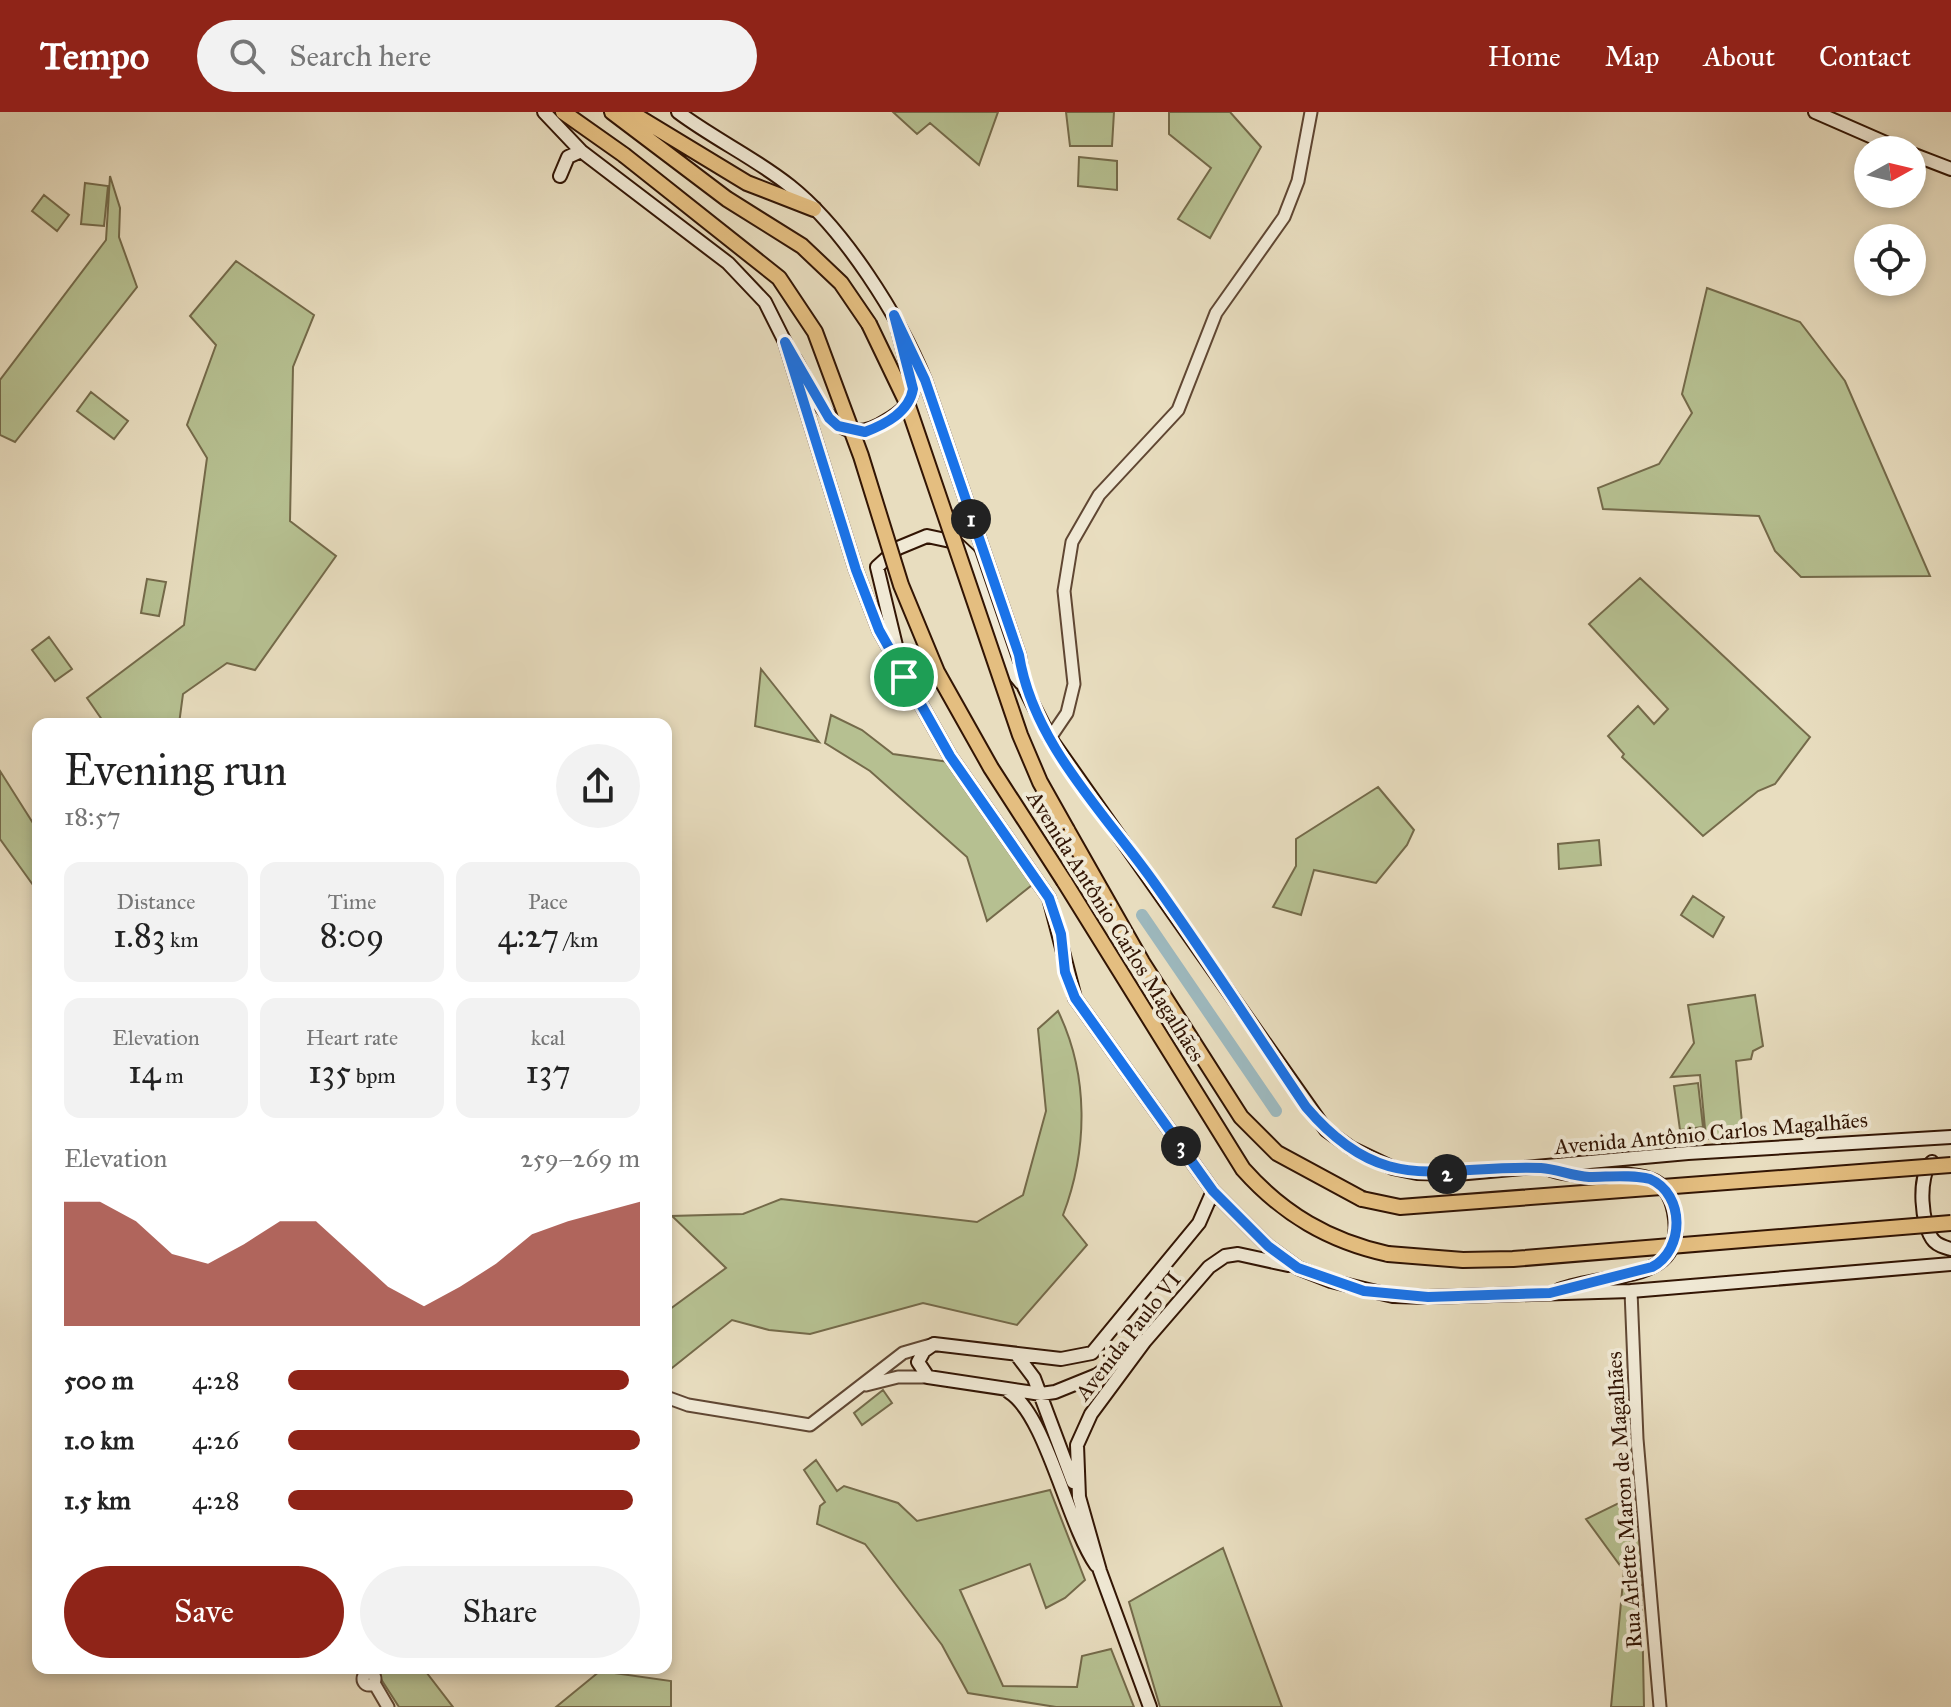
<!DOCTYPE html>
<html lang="en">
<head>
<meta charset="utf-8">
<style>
  body { margin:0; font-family:"IM FELL Great Primer",serif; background:#f2f2f2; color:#222; height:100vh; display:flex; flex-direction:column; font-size:30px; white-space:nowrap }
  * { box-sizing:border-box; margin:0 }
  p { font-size:26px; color:#767676 }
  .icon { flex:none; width:44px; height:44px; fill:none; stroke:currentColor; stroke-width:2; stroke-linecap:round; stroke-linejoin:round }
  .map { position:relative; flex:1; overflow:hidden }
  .side { position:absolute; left:32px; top:606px; width:640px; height:956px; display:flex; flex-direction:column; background:#fff; border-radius:16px; box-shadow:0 4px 12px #0003 }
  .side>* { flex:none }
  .needle { width:52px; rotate:82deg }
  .buttons { position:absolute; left:1854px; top:24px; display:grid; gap:16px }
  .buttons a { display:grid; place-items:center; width:72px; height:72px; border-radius:50%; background:#fff; box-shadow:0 4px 12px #0003; font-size:40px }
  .pin { position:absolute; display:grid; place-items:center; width:68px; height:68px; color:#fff; margin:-34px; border:4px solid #fff; border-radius:50%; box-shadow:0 2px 8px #0007 }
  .km { position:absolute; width:40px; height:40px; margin:-20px; border-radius:50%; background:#222; color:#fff; font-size:22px; line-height:40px; text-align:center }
  .round { display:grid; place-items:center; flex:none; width:84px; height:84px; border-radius:42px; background:#f2f2f2 }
  .head { display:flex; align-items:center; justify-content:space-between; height:136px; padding:0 32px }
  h1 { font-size:44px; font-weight:600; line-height:60px }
  .metrics { display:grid; grid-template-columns:repeat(3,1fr); gap:12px; height:136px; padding:8px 32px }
  .metrics div { display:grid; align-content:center; border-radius:16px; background:#f2f2f2; text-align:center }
  .metrics b { font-size:34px; font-weight:600 }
  .metrics small { font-size:22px; font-weight:400 }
  .metrics p { font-size:22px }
  .chart { height:224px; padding:16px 32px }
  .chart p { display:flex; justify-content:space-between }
  .chart svg { width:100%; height:144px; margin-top:8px; fill:#8f2418; opacity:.7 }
  .action { display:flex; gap:16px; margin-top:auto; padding:16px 32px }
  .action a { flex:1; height:92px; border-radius:48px; background:#8f2418; color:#fff; font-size:32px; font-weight:600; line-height:92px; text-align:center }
  .action a+a { background:#f2f2f2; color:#222 }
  ul { padding:0 32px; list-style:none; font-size:26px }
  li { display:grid; grid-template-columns:128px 96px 1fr; align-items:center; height:60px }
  li i { height:20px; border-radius:10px; background:#8f2418 }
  header { display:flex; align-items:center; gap:48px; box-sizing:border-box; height:112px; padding:0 40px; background:#8f2418; color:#fff }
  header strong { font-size:38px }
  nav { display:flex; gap:44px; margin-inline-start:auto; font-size:28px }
  .search { width:560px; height:72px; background:#f2f2f2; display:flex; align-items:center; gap:20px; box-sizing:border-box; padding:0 28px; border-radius:44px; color:#767676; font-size:30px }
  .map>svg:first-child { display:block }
  .green { fill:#b6c091; stroke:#746a4a; stroke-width:2 }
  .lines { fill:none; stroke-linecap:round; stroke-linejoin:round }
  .canal { stroke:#9db8bd; stroke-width:12 }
  .tertiary-casing { stroke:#604733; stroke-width:15 }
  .secondary-casing { stroke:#321504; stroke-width:16 }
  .primary-casing { stroke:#321504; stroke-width:18 }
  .tertiary { stroke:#f0e9d5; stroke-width:11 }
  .secondary { stroke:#f0e9d5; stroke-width:12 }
  .primary { stroke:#e4be80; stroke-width:14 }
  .primary-bridge-casing { stroke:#321504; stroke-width:18; stroke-linecap:butt }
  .primary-bridge { stroke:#e4be80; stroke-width:14 }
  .route-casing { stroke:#fff; stroke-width:16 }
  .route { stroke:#1a73e8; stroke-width:10 }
  .labels { text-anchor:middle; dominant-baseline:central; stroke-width:8; stroke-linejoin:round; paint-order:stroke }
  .street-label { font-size:22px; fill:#321504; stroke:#f0e9d5 }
</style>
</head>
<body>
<header>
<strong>Tempo</strong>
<div class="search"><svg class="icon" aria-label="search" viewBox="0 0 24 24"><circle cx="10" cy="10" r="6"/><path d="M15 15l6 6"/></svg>Search here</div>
<nav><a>Home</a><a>Map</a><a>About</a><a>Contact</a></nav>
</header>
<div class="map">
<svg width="1951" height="1595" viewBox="0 0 1951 1595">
  <rect width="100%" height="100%" fill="#e8ddbf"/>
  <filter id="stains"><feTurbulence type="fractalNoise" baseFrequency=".0025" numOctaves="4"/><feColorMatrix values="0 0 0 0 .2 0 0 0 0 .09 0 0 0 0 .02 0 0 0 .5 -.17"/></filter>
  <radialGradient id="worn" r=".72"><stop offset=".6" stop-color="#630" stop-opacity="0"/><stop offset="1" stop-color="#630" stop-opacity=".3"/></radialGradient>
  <path class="green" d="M893 0H998L979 53 930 11 917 22Z
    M1066 0H1114L1112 34H1070Z
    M1169 0H1230L1261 35 1210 126 1178 107 1211 56 1169 22Z
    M1079 45 1117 49V78L1078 74Z
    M110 64 120 96 119 125 137 175 15 330 0 323V268L106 128Z
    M85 71 108 74 104 114 81 112Z
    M44 83 69 103 57 119 32 99Z
    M236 149 314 203 293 255 290 409 336 444 255 558 227 551 183 582 179 612H105L87 586 184 513 207 346 187 313 216 233 190 204Z
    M1707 176 1800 210 1845 269 1930 464 1801 465 1775 439 1759 404 1603 397 1598 376 1659 352 1692 301 1682 282Z
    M91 280 128 309 114 327 77 299Z
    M1640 466 1810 625 1775 672 1758 679 1703 724 1622 645 1624 642 1608 624 1638 594 1654 612 1668 597 1589 512Z
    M147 467 166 470 159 504 141 501Z
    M49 525 72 557 55 569 32 538Z
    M761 557 819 630 755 614Z
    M831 603 862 618 893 642 949 650 1032 773 987 809 967 745 870 659 825 631Z
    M0 659 38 719V780L0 727Z
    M1378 675 1414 718 1407 733 1376 771 1314 758 1301 803 1273 795 1296 754V727Z
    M1599 728 1601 753 1559 757 1558 732Z
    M1693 784 1724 805 1713 825 1681 803Z
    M1755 883 1763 934 1753 939 1751 947 1736 949 1743 1021 1706 1027 1700 963 1671 965 1694 931 1688 893Z
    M1058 899C1089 963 1088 1037 1063 1103L1087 1133 1017 1213 923 1191 810 1222 769 1218 732 1208 667 1260 666 1200 726 1156 672 1104 743 1102 781 1087 977 1110 1023 1083 1046 999 1038 917Z
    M1698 971 1703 1015 1680 1018 1674 974Z
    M883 1278 892 1291 862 1313 854 1301Z
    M816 1348 837 1379 844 1374 898 1391 917 1409 1050 1378 1085 1468 1065 1486 1046 1496 1030 1452 960 1478 1003 1574 1077 1575 1082 1544 1111 1537 1134 1595H1056L968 1581 942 1533 865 1432 817 1412 820 1394 825 1390 804 1358Z
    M1627 1387 1640 1393 1644 1595H1611L1624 1459 1586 1407Z
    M1223 1436 1282 1595H1160L1129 1490Z
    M380 1556H423L453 1595H399L379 1564Z
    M600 1559 671 1569V1595H556Z"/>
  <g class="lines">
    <path class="canal" d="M1142 803 1276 999"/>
    <g class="tertiary-casing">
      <path id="tertiary" d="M1050 626 1067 601 1074 572 1064 479 1072 430 1099 383 1178 298 1216 201 1284 105 1298 69 1311 0
        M1631 1179 1637 1327 1660 1595
        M866 1273 898 1265H928
        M666 1285 688 1293 810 1313 903 1241 934 1232
        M363 1567a6 6 0 1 1 12 0a6 6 0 1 1-12 0Z
        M374 1571 388 1595"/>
    </g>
    <g class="secondary-casing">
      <path id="secondary" d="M544 0 581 39 728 151 765 190 785 230 856 458 879 518 950 644 1049 786 1075 886 1213 1079 1268 1134 1298 1156 1331 1169 1393 1184 1428 1185 1631 1179 1951 1152
        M678 0C714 27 755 46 790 74 844 117 899 204 925 268L1019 543 1024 575 1050 626 1326 1018 1351 1036 1393 1056 1417 1061 1457 1062 1688 1041 1951 1025
        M1815 0 1902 38
        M1912 42 1951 57
        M560 64 568 45 581 39
        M795 247C816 283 834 343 886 309 900 301 910 293 913 277L898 218
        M898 542 877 455 898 436 927 424 955 430 969 443 1007 554 1021 571
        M1932 1050C1917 1063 1921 1115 1934 1129 1939 1134 1944 1135 1951 1137
        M1551 1058C1583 1069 1619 1056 1650 1067 1665 1072 1671 1085 1674 1100 1688 1174 1608 1159 1559 1178
        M1145 1229 1097 1263 1055 1280 1041 1282 928 1265 918 1250 924 1239 934 1232 1061 1247 1092 1241 1199 1111 1213 1079
        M1016 1242 1034 1266 1073 1370
        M1009 1280C1046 1303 1067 1411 1096 1453
        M1150 1595 1100 1459 1079 1385 1077 1333 1091 1302 1145 1229 1209 1155 1225 1144 1238 1142 1288 1153"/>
    </g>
    <g class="primary-casing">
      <path id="primary" d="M563 0 624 43
        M612 0 727 87 802 134 841 171 869 212
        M630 0 747 71 814 97
        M1067 718 1142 850 1241 1005 1277 1041 1362 1087
        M1064 769 1243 1057C1283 1102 1329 1129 1388 1142"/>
    </g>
    <use href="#tertiary" class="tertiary"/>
    <use href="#secondary" class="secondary"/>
    <use href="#primary" class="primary"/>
    <g class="primary-bridge-casing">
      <path id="primary-bridge" d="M624 43 779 166 815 220 861 344 901 473 937 560 991 656 1064 769
        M869 212 907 291 1020 623 1040 670 1067 718
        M1362 1087 1400 1095 1951 1053
        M1388 1142 1463 1148 1513 1147 1951 1111"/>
    </g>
    <use href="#primary-bridge" class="primary-bridge"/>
  </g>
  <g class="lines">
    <g class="route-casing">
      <path id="route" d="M894 203 925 268 1019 543C1033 632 1105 701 1155 772 1207 845 1256 921 1306 995 1385 1088 1441 1052 1541 1056 1557 1057 1572 1064 1589 1065 1609 1065 1631 1062 1650 1067 1685 1082 1685 1138 1652 1155L1550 1181 1428 1185 1364 1179 1298 1156 1268 1134 1213 1079 1075 886 1065 860 1061 822 1049 786 950 644 879 518 856 458 785 230 829 306 838 314 865 320C886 312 909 300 913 277Z"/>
    </g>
    <use href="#route" class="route"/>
  </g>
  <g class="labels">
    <g class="street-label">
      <text transform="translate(1116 814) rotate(58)">Avenida Antônio Carlos Magalhães</text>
      <text transform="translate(1711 1021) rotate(-5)">Avenida Antônio Carlos Magalhães</text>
      <text transform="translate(1128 1224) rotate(-52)">Avenida Paulo VI</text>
      <text transform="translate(1624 1388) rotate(-94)">Rua Arlette Maron de Magalhães</text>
    </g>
  </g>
  <rect width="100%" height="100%" filter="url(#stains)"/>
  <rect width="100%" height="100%" fill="url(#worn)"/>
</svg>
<div class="buttons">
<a><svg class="needle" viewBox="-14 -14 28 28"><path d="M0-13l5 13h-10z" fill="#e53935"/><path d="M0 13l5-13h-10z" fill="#767676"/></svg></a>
<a><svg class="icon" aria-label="locate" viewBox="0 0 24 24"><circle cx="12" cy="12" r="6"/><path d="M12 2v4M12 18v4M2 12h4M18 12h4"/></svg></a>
</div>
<div class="pin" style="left:904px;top:565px;background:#1e9e55"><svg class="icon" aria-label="arrive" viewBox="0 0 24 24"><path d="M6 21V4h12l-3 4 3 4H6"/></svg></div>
<b class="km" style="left:971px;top:407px">1</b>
<b class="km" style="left:1447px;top:1062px">2</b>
<b class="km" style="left:1181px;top:1034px">3</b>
<section class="side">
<div class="head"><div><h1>Evening run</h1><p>18:57</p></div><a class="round"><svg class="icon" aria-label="share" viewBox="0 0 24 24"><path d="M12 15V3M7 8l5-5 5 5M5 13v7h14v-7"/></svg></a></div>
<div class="metrics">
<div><p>Distance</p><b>1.83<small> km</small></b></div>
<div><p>Time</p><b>8:09</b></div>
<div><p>Pace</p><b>4:27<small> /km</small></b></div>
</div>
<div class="metrics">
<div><p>Elevation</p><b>14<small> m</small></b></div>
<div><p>Heart rate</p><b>135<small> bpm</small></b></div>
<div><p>kcal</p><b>137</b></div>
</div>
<div class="chart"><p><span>Elevation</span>259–269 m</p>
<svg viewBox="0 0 160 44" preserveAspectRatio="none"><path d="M0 44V6L10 6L20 12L30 22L40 25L50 19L60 12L70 12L80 22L90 32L100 38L110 32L120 25L130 16L140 12L150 9L160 6V44z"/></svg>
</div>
<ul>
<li><b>500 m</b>4:28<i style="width:97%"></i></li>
<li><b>1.0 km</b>4:26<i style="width:100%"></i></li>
<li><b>1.5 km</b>4:28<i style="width:98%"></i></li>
</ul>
<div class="action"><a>Save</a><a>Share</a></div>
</section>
</div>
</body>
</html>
